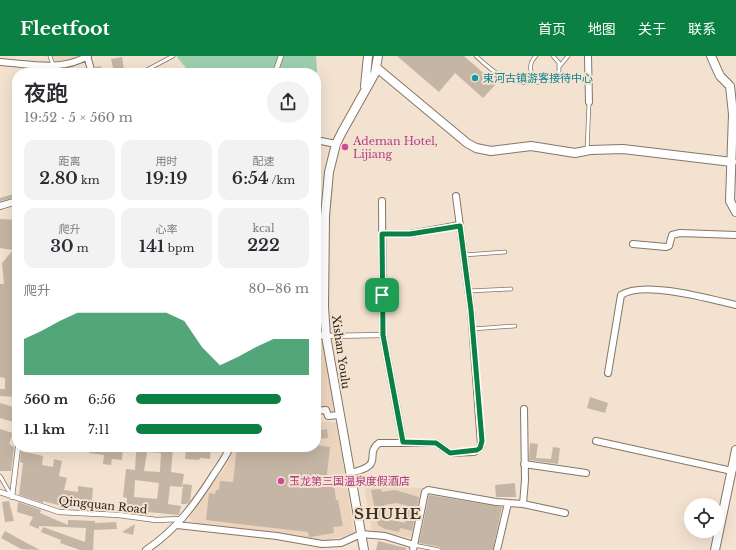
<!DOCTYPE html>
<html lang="zh">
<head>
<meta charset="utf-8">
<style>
  body { margin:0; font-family:"Libre Baskerville","Noto Sans SC",serif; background:#f2f2f3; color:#2b2b33; height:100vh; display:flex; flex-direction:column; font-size:15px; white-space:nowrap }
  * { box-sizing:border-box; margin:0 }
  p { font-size:13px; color:#7c7c81 }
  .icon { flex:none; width:22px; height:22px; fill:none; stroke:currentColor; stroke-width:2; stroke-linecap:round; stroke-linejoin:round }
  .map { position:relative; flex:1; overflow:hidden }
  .side { position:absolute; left:12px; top:12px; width:309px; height:384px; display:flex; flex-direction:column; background:#fff; border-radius:16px; box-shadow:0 4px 16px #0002 }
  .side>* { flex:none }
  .fabs { position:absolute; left:684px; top:442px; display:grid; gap:8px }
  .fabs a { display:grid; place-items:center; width:40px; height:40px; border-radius:50%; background:#fff; box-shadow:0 4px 16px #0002; font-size:20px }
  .pin { position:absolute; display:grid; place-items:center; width:34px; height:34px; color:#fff; margin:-17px; border-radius:8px; box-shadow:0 2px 6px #0006 }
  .round { display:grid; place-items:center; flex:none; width:42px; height:42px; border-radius:21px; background:#f2f2f3 }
  .overview { display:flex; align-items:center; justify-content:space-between; height:68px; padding:0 12px }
  h1 { font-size:22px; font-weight:600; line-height:30px }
  .metrics { display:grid; grid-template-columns:repeat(3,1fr); gap:6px; height:68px; padding:4px 12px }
  .metrics div { display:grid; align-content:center; border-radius:10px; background:#f2f2f3; text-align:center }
  .metrics b { font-size:17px; font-weight:600 }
  .metrics small { font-size:11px; font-weight:400 }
  .metrics p { font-size:11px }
  .chart { height:112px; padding:8px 12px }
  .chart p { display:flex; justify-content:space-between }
  .chart svg { width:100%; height:72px; margin-top:4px; fill:#0b8043; opacity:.7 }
  ul { padding:0 12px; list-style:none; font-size:13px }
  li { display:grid; grid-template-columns:64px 48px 1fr; align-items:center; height:30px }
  li i { height:10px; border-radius:5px; background:#0b8043 }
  header { display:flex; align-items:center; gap:24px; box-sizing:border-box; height:56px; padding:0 20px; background:#0b8043; color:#fff }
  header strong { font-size:19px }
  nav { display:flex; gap:22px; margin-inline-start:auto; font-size:14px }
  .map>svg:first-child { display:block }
  .built { fill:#ecd5bf }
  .green { fill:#9dcfaf }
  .building { fill:#c5b5a4; fill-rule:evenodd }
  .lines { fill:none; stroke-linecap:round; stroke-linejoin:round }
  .service-casing { stroke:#857666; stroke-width:4.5 }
  .pedestrian-casing { stroke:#857666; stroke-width:6 }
  .minor-casing { stroke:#857666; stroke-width:8 }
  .tertiary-casing { stroke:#857666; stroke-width:10 }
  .service { stroke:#fff; stroke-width:3 }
  .pedestrian { stroke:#fff; stroke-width:4.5 }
  .minor { stroke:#fff; stroke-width:6 }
  .tertiary { stroke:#fff; stroke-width:8 }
  .route-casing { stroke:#fff; stroke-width:8 }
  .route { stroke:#0b8043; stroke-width:5 }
  .culture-dot { fill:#0f9aa8; stroke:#f3e2d0; stroke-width:1.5 }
  .hotel-dot { fill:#d1479c; stroke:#f3e2d0; stroke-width:1.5 }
  .labels { text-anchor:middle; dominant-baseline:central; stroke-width:4; stroke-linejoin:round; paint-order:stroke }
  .culture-label { font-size:11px; fill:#0d838f; stroke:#f3e2d0; text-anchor:start }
  .hotel-label { font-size:11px; fill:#b23c85; stroke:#f3e2d0; text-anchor:start }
  .street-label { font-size:11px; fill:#28221b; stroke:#f3e2d0 }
  .district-label { font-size:15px; font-weight:bold; letter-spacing:1px; fill:#3a2d1f; stroke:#f3e2d0 }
</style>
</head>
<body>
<header>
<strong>Fleetfoot</strong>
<nav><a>首页</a><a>地图</a><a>关于</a><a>联系</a></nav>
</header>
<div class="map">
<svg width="736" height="494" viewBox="0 0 736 494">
  <rect width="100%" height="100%" fill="#f3e2d0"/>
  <path class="built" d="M52 0H83L71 6 57 7Z
    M316 284 321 285 328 297 335 357 316 358Z
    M316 366H337L354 478 322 485 288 478 197 468 191 464 189 459 227 409 234 391H316Z
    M364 430 424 432 413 482 372 475Z"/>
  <path class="green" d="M178 0H316L317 15 316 17H190L177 1Z"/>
  <path class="building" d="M397 0H464L496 28 483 42 455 17 439 36Z
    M122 1 124 14 114 16 111 3Z
    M101 10 102 17H96L95 11Z
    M17 137V141L0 145V142Z
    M0 163 17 164V212L12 211 14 230H17V322H14L13 333 17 334V341L0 340V333H5V322L0 321V228H4L2 207 13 194 0 192Z
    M319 238 320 267 316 268V239Z
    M590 341 608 347 605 357 587 352Z
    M0 347 17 352V367L0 362Z
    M0 373 13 377 9 388 14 391 11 415H0Z
    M327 373 328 382 316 383V375Z
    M530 387 538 388 536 402 551 403 553 391 560 392 558 408 529 404Z
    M316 389 330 391 326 427 334 428 336 444H338L343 470 333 471 334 477 311 481H309L308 476 206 464 209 437 215 438 216 434H219L220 425 233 426 237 391H316Z
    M89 391H123L122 404 112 403 111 409 103 408 104 399 89 397Z
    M132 391H173L171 416 184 418 182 431 170 430 168 448 181 450 179 459 126 454 127 442 123 441 126 413 135 414 136 396H132ZM147 396 161 397 160 416 144 415ZM135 424 159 427 157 443 134 441Z
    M201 391H211L210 403 200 402 199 404 185 403 186 393 200 395Z
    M21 395 43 400 42 409 53 411 54 403 62 405 59 420 67 422 64 434 78 436V430L93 432 91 453 65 451 43 445V447L19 439 23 407 20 406Z
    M515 427 516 441H496L495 429Z
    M183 428 192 429 190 445 187 448H181Z
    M381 433 382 436 395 434 419 441 412 475 400 472 399 476 385 473 378 469 371 434ZM396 447 409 450 405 467 387 463 384 449Z
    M429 439 502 451 493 494H442L440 491 419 487Z
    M9 445 14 465 5 466 2 446Z
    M18 446 41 454 40 457 68 469V464L95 465V467L116 466 117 473 94 474 93 494H80L60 487 61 484 41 476 43 471 85 486 86 472 39 470V473L29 469 33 461 17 456Z
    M135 468 133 479 122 476Z
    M5 475 23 485 40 494 21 493 1 482Z
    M378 485 406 492V494H376Z"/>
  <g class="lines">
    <g class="service-casing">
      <path id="service" d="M50 0 53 9
        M476 0C496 19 510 30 540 26
        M536 0C523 12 535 31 552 25L559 15V7L553 0
        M559 11 568 0
        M141 17 173 0
        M587 95 589 46
        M464 199 505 196
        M469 235 511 233
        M472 273 515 270
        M0 420 11 439
        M414 489 439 494"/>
    </g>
    <g class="pedestrian-casing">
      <path id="pedestrian" d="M275 17 281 0
        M326 280 383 279
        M0 436 59 456 119 459 156 464 183 463
        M12 441 18 391"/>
    </g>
    <g class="minor-casing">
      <path id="minor" d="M87 0 92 17
        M588 0 589 46
        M0 6C31 8 60 16 88 0
        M316 84 336 88
        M382 145 383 279 403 386
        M0 150 17 145
        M382 178H410L460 169
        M633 188 666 191 669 190 672 179 680 177 736 179
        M316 279 326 280
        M608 317 621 239C644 224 710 243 736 249
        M316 355 326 354 328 360 340 359
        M596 385 732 415
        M524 408 586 417
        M350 417C387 409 363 399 379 387H436L450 397 474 396 480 392 481 389 471 254 456 140
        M523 448 525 424 524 353
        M177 469 277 480 322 488 341 487 361 478 385 480 414 489
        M146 494C176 474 195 448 214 418 220 409 226 401 230 391
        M413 494 425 436 428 434 496 446 523 448 565 457
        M497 494 508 447"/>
    </g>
    <g class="tertiary-casing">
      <path id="tertiary" d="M711 0 720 20 730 30 733 58 730 145 736 156
        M377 12 467 87 476 92 491 95 531 90 575 97 590 94 623 93 732 106
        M365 30 368 0
        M364 494 326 280 324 251 325 160 329 116 336 88 342 76 375 17 378 0
        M715 494 736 394"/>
    </g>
    <use href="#service" class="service"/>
    <use href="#pedestrian" class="pedestrian"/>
    <use href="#minor" class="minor"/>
    <use href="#tertiary" class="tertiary"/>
  </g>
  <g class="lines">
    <g class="route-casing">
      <path id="route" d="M460 170 471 254 482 385 480 392 477 394 450 397 436 387 403 386 383 279 382 178H410Z"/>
    </g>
    <use href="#route" class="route"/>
  </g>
  <circle class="culture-dot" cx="475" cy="22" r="4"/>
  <g class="hotel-dot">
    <circle cx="345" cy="91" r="4"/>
    <circle cx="281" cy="425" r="4"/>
  </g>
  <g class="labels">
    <g class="culture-label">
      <text x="483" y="22">束河古镇游客接待中心</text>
    </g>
    <g class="hotel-label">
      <text x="353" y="85">Ademan Hotel,<tspan x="353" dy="13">Lijiang</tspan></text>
      <text x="289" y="425">玉龙第三国温泉度假酒店</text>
    </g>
    <g class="street-label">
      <text transform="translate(341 296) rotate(82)">Xishan Youlu</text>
      <text transform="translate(103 449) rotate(6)">Qingquan Road</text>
    </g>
    <g class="district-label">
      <text x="388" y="457">SHUHE</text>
    </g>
  </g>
</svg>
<div class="fabs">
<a><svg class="icon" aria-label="locate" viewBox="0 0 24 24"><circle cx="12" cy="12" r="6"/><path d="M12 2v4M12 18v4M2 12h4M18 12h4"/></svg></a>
</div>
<div class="pin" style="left:382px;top:239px;background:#1e9e55"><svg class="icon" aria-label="arrive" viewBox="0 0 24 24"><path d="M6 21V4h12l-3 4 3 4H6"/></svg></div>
<section class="side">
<div class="overview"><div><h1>夜跑</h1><p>19:52 · 5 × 560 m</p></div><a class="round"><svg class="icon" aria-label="share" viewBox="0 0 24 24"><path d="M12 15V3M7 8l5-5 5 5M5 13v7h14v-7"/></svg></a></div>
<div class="metrics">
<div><p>距离</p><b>2.80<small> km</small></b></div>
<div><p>用时</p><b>19:19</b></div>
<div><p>配速</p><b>6:54<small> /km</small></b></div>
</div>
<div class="metrics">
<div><p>爬升</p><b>30<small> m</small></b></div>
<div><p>心率</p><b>141<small> bpm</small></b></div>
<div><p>kcal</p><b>222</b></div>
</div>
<div class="chart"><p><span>爬升</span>80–86 m</p>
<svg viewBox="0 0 160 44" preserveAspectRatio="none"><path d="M0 44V22L10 17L20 11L30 6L40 6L50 6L60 6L70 6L80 6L90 11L100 27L110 38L120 33L130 27L140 22L150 22L160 22V44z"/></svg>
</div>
<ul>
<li><b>560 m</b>6:56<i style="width:84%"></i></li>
<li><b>1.1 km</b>7:11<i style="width:73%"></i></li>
</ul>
</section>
</div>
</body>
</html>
